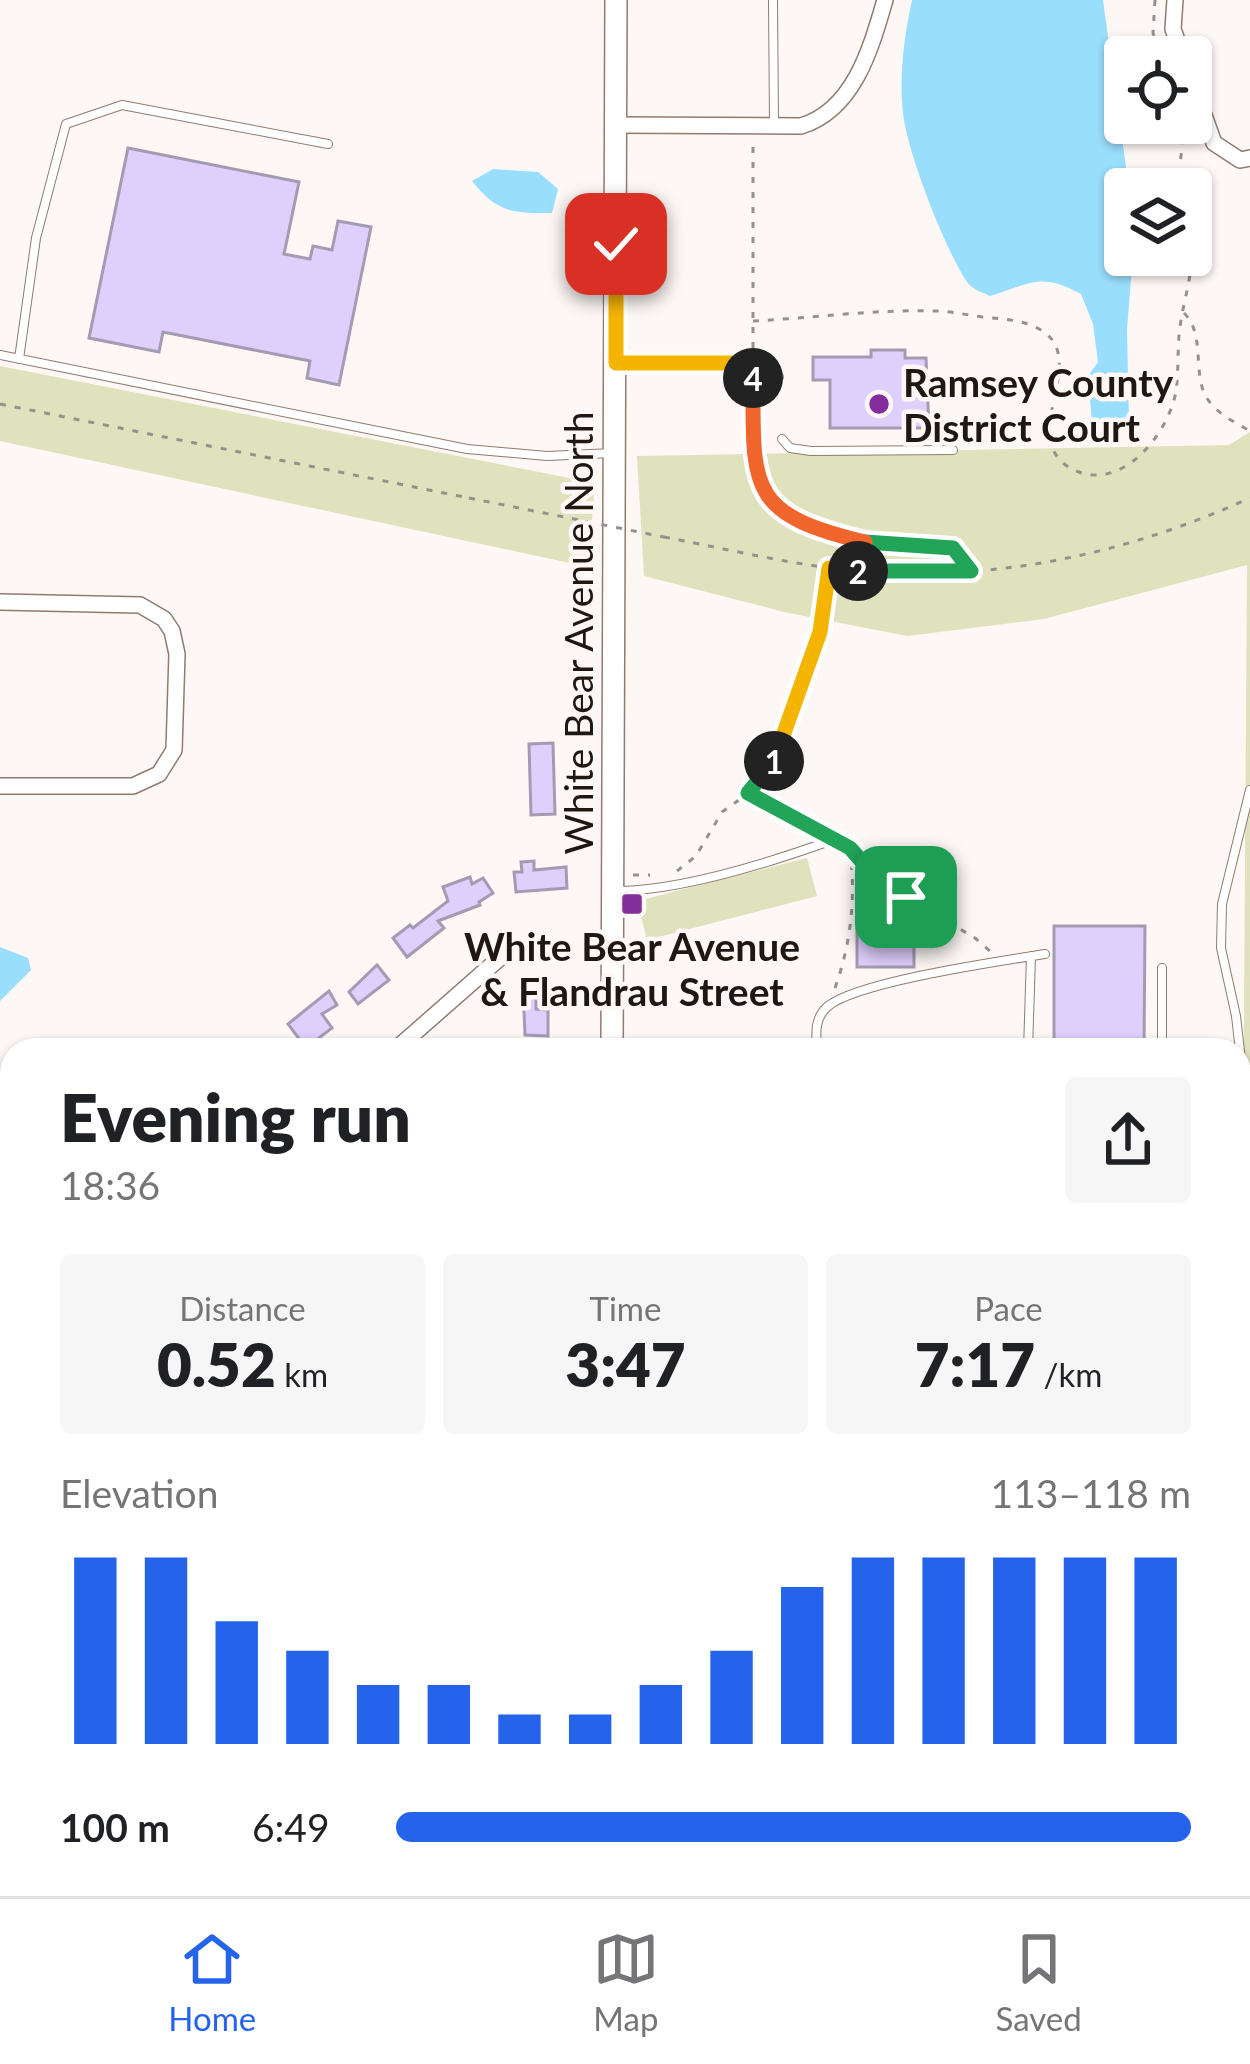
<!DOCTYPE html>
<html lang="en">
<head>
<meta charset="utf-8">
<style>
  body { margin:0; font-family:Lato,sans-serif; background:#f6f6f6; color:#202124; height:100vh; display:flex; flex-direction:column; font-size:45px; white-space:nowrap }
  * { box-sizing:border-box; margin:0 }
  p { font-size:39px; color:#757577 }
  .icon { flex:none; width:66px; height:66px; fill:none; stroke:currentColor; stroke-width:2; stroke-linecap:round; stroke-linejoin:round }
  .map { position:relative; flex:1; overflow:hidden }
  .panel { position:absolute; left:0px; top:1038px; width:1251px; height:858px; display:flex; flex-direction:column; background:#fff; border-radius:36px 36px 0 0; box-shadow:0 3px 9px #0004 }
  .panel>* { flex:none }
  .fabs { position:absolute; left:1104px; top:36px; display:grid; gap:24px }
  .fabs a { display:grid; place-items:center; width:108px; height:108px; border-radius:12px; background:#fff; box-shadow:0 3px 9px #0004; font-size:60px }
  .pin { position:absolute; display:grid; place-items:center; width:102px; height:102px; color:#fff; margin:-51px; border-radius:24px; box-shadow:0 6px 18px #0006 }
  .km { position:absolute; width:60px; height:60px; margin:-30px; border-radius:50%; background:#222; color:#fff; font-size:33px; line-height:60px; text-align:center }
  .round { display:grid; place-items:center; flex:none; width:126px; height:126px; border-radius:12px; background:#f6f6f6 }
  .headline { display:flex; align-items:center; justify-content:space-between; height:204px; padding:0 60px }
  h1 { font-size:66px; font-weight:800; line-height:90px }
  .stats { display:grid; grid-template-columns:repeat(3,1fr); gap:18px; height:204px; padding:12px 60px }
  .stats div { display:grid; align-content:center; border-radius:12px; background:#f6f6f6; text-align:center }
  .stats b { font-size:60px; font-weight:800 }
  .stats small { font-size:33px; font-weight:400 }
  .stats p { font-size:33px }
  .chart { height:336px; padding:24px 60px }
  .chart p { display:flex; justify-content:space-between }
  .chart svg { width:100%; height:216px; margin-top:12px; stroke:#2563eb; stroke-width:6 }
  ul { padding:0 60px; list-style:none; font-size:39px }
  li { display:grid; grid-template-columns:192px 144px 1fr; align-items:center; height:90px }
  li i { height:30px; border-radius:15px; background:#2563eb }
  .menu { display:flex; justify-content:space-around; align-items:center; height:168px; border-top:3px solid #e0e0e0; background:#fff; font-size:33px; color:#757577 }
  .menu a { display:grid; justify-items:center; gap:6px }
  .menu .selected { color:#2563eb }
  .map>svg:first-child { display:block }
  .green { fill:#dfe2bc }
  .water { fill:#9adefd }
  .building { fill:#dfcffd; stroke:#a39bb2; stroke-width:3 }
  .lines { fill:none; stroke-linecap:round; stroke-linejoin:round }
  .service-casing { stroke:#917b6d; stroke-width:10 }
  .minor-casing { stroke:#917b6d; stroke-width:18 }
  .tertiary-casing { stroke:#917b6d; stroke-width:24 }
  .secondary-casing { stroke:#917b6d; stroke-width:24 }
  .path { stroke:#97908d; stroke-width:3; stroke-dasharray:6 9; stroke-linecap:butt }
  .service { stroke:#fff; stroke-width:8 }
  .minor { stroke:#fff; stroke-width:15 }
  .tertiary { stroke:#fff; stroke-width:21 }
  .secondary { stroke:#fff; stroke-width:21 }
  .path-bridge { stroke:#97908d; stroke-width:3; stroke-dasharray:6 9; stroke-linecap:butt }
  .split-1-casing { stroke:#fff; stroke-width:24 }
  .split-2-casing { stroke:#fff; stroke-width:24 }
  .split-3-casing { stroke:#fff; stroke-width:24 }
  .split-4-casing { stroke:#fff; stroke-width:24 }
  .split-5-casing { stroke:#fff; stroke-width:24 }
  .split-1 { stroke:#22a559; stroke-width:15 }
  .split-2 { stroke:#f5b400; stroke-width:15 }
  .split-3 { stroke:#22a559; stroke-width:15 }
  .split-4 { stroke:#f0652b; stroke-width:15 }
  .split-5 { stroke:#f5b400; stroke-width:15 }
  .poi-dot { fill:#842e9c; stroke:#fdf8f5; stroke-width:4.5 }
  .labels { text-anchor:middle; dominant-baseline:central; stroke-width:9; stroke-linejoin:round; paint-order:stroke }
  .poi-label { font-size:39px; font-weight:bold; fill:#201712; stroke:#fdf8f5; text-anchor:start }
  .street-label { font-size:39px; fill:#201712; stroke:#fdf8f5 }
</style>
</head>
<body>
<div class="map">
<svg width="1250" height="1896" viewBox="0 0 1250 1896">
  <rect width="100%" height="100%" fill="#fdf8f5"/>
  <path class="green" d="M0 366 595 483 588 567 0 441Z
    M1250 432V1896H1238L1247 565 1044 619 907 636 784 612 644 576 637 456 1229 445Z
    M807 858 817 896 647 940 637 901Z"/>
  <path class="water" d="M912 0H1103L1129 189H1125V255H1133L1127 329 1129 422 1118 435 1104 441 1093 434 1088 376 1098 362 1093 324 1081 294C1040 272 1032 283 990 296 981 292 972 289 967 282 945 249 907 152 903 113 899 76 904 37 912 0Z
    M493 169 538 172 558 189 552 213C513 213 497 213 472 181Z
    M0 947 28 958 31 970 0 1001Z"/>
  <path class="building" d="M128 148 299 182 284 254 310 259 313 246 332 250 338 221 371 227 339 385 307 378 310 361 163 332 159 352 89 338Z
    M871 350H905V358H926L929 428H830V380H813V357H871Z
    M553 743 555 814 531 815 529 744Z
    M534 861V870L566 867 567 888 516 892 514 872H522L521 862Z
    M470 877 472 884 483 878 493 893 479 902 480 905 438 921 444 928 407 957 393 938 410 925 413 928 448 901 443 887Z
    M1054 926H1145L1144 1050H1054Z
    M857 929H914V967H857Z
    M377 965 389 980 358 1004 349 992Z
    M523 990H536V1009L548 1010V1036L525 1035Z
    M329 991 337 1005 322 1014 332 1028 306 1048 288 1024Z"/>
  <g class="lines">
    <g class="service-casing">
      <path id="service" d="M773 0 774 124
        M0 355 467 449 547 456 613 453
        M19 359 36 238 66 124 122 105 328 144
        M618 363H769L779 377
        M782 439 790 448 811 451 953 450
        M1250 790 1222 904 1221 948 1236 1016 1250 1140
        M618 891C681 890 768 863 827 842
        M1162 968V1050
        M817 1050C816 1034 814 1019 827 1007 855 982 1001 961 1045 954
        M1028 1050 1031 956
        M829 1884V1896
        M687 1896V1884"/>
    </g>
    <g class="minor-casing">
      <path id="minor" d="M1175 0 1173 29 1183 57
        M1191 79 1214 143 1240 160 1250 158
        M617 125 801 126C854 110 871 48 885 0
        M0 602 140 605 164 619 172 631 177 654 174 750 159 774 133 786H0
        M395 1050 502 956 535 948 550 949
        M136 1884V1896
        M1203 1884V1896"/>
    </g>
    <g class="tertiary-casing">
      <path id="tertiary" d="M0 1395H12"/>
    </g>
    <g class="secondary-casing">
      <path id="secondary" d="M612 1050 616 0
        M604 1884 605 1896"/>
    </g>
    <path class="path" d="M1155 0 1153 33 1161 57
      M1178 189 1184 123
      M1184 313C1205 333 1193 370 1205 395 1214 412 1234 422 1250 431
      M753 321C813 318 876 309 936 311 951 311 966 315 982 317 1000 319 1018 319 1035 327 1098 355 1011 439 1074 470 1122 493 1169 433 1176 391 1179 370 1177 348 1180 327 1183 302 1192 279 1191 255
      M753 348V142
      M753 376C753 404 749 434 753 461 762 525 844 543 897 547 915 548 934 546 953 548L971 571
      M0 404 469 498
      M664 537C733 550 803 568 874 572 1005 580 1131 552 1250 498
      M750 794 822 831
      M840 842 888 886 975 938 991 952
      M677 871 696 856 722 812 749 793 775 760 791 705 820 632 829 569
      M633 875H650
      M835 988C851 943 856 898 850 850"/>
    <use href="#service" class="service"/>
    <use href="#minor" class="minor"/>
    <use href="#tertiary" class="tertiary"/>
    <use href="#secondary" class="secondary"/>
    <path class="path-bridge" d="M469 498 664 537"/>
  </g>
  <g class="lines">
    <g class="split-1-casing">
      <path id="split-1" d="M774 761 748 793 850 848 873 874 906 897"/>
    </g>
    <g class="split-2-casing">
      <path id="split-2" d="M774 761 820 632 829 568 858 571"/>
    </g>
    <g class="split-3-casing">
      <path id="split-3" d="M858 571H971L953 548 865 542"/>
    </g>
    <g class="split-4-casing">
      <path id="split-4" d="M753 378C753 489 748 514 865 542"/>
    </g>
    <g class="split-5-casing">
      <path id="split-5" d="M616 244V363H753V378"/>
    </g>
    <use href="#split-1" class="split-1"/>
    <use href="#split-2" class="split-2"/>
    <use href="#split-3" class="split-3"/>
    <use href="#split-4" class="split-4"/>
    <use href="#split-5" class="split-5"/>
  </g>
  <g class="poi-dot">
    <circle cx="879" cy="404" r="12"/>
    <rect x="620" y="892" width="24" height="24" rx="6"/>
  </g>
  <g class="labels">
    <g class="poi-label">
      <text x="903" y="382">Ramsey County<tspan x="903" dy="45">District Court</tspan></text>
      <text x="632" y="946" text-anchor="middle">White Bear Avenue<tspan x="632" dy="45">&amp; Flandrau Street</tspan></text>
    </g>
    <g class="street-label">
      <text transform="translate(578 633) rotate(-90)">White Bear Avenue North</text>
    </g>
  </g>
</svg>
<div class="fabs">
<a><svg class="icon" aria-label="locate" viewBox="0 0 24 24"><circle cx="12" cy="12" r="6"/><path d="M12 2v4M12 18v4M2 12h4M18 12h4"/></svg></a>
<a><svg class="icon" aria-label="layers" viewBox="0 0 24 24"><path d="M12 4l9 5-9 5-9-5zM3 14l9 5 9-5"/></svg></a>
</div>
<div class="pin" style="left:906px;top:897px;background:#1e9e55"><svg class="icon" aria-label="arrive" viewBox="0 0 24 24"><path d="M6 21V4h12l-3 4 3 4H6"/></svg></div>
<div class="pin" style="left:616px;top:244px;background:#d93025"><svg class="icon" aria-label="check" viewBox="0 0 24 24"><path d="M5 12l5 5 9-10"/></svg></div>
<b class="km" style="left:774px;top:761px">1</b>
<b class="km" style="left:858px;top:571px">2</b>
<b class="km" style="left:753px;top:378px">4</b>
<section class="panel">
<div class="headline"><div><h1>Evening run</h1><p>18:36</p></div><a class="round"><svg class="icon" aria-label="share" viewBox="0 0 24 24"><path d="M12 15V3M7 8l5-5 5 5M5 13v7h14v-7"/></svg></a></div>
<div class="stats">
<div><p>Distance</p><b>0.52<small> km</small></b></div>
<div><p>Time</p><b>3:47</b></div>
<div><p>Pace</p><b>7:17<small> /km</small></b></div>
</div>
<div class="chart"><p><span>Elevation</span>113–118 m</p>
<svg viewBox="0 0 160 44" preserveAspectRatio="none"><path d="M5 44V6M15 44V6M25 44V19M35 44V25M45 44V32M55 44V32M65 44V38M75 44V38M85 44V32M95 44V25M105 44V12M115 44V6M125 44V6M135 44V6M145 44V6M155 44V6"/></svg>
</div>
<ul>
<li><b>100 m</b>6:49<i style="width:100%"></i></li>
</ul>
</section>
</div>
<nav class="menu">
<a class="selected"><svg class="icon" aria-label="home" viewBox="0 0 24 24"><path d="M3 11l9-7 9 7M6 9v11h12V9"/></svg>Home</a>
<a><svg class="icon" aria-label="map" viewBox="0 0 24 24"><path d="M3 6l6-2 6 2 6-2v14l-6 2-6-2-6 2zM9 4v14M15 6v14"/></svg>Map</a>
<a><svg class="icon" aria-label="saved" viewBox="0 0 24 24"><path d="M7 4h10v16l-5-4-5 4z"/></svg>Saved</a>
</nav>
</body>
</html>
